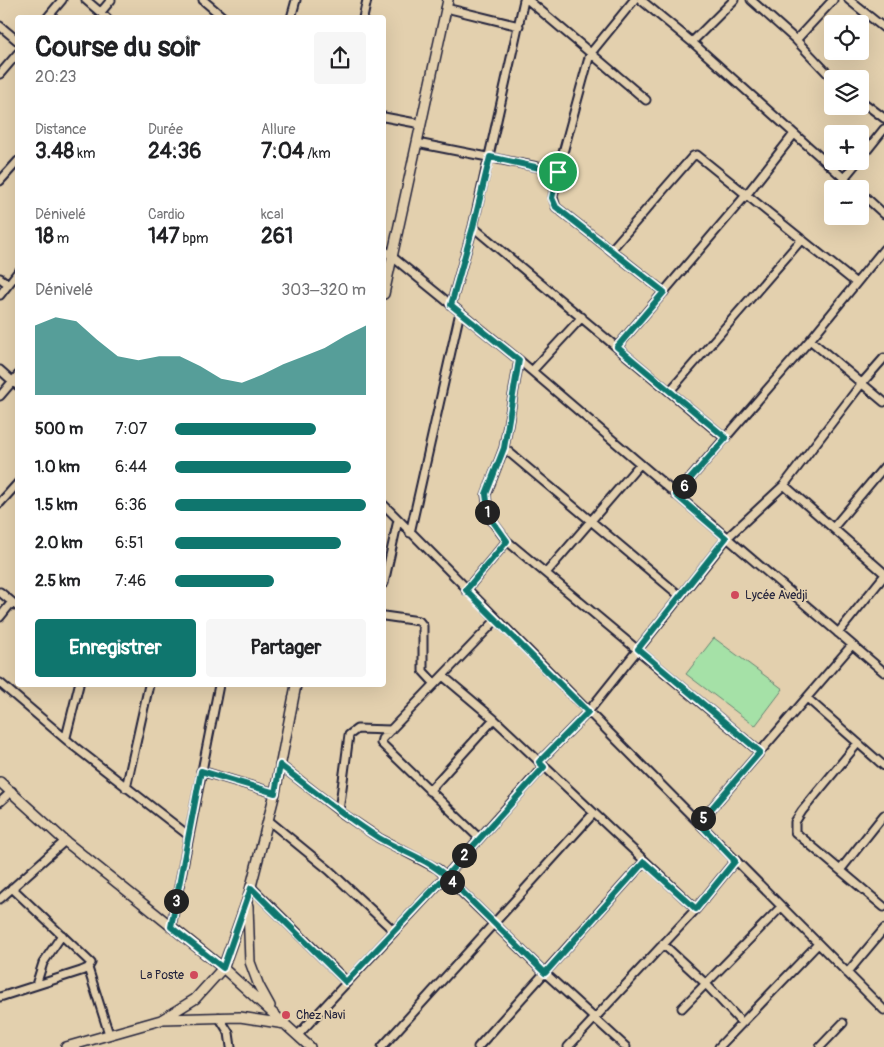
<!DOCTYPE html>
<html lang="fr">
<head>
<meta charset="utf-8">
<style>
  body { margin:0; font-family:Pangolin,sans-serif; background:#f6f6f6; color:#202124; height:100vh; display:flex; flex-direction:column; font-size:19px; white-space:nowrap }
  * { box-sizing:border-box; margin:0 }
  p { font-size:16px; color:#757577 }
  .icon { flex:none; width:28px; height:28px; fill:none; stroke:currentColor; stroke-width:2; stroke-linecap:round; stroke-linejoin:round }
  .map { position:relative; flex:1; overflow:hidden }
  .drawer { position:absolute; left:15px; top:15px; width:371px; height:672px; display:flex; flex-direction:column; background:#fff; border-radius:5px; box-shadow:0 5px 20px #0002 }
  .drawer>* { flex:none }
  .controls { position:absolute; left:824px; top:15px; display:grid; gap:10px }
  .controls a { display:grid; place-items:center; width:45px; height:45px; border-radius:5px; background:#fff; box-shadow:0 5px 20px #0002; font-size:25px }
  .pin { position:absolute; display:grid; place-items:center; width:42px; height:42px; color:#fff; margin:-21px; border:2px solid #fff; border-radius:50%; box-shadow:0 1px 5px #0007 }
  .km { position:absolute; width:25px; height:25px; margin:-12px; border-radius:50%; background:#222; color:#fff; font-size:14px; line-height:25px; text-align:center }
  .round { display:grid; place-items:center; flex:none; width:52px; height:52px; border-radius:5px; background:#f6f6f6 }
  .headline { display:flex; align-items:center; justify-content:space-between; height:85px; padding:0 20px }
  h1 { font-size:28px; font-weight:700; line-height:38px }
  .figures { display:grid; grid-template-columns:repeat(3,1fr); gap:8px; height:85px; padding:5px 20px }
  .figures div { display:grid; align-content:center }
  .figures b { font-size:21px; font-weight:700 }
  .figures small { font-size:14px; font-weight:400 }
  .figures p { font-size:14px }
  .chart { height:140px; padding:10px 20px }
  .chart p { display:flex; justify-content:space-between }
  .chart svg { width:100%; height:90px; margin-top:5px; fill:#0f766e; opacity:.7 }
  .cta { display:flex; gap:10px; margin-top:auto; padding:10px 20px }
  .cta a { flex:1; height:58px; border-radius:5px; background:#0f766e; color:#fff; font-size:20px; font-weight:700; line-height:58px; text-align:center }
  .cta a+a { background:#f6f6f6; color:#202124 }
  ul { padding:0 20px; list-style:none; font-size:16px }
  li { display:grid; grid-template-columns:80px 60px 1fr; align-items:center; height:38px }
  li i { height:12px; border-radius:6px; background:#0f766e }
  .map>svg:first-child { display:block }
  .green { fill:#a5e1a7; stroke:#648271 }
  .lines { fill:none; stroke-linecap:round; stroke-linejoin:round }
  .minor-casing { stroke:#22223b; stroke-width:11 }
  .tertiary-casing { stroke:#22223b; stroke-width:12 }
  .minor { stroke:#e3d0ae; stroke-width:7 }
  .tertiary { stroke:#e3d0ae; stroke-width:9 }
  .route-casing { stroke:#fff; stroke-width:10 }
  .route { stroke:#0f766e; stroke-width:6 }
  .poi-dot { fill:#d1495b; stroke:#e3d0ae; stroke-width:2 }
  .labels { text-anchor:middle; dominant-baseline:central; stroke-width:4; stroke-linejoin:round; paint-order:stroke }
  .poi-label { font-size:12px; fill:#22223b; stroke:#e3d0ae; text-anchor:start }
</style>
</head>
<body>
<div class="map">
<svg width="884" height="1047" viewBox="0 0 884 1047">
  <rect width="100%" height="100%" fill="#e3d0ae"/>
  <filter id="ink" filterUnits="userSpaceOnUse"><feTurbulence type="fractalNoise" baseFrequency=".02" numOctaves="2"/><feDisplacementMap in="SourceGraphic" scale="10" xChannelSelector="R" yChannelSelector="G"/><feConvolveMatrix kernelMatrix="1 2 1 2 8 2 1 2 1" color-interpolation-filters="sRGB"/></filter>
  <g filter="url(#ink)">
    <path class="green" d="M714 638 783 689 755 726 686 674Z"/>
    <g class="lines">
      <g class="minor-casing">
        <path id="minor" d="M86 0 107 18
          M203 0 224 18
          M528 0 646 100
          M634 0 590 54 558 171 553 197 556 207 664 292
          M641 0 692 42 856 189
          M751 0 796 40 833 79
          M849 0 884 28
          M446 8 519 26
          M101 12 111 0
          M47 18 62 0
          M291 18 296 0
          M363 18 367 0
          M0 26 18 41
          M796 40 833 0
          M692 42 734 0
          M0 74 18 53
          M860 100 884 118
          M384 117 421 124
          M417 143 558 171
          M860 159 884 129
          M844 178 858 161
          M0 181 18 161
          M860 192 884 214
          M473 227 725 438
          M384 250 519 360 884 672
          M611 250 693 156 697 155 856 283
          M0 278 8 284
          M0 295 18 272
          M451 305 473 227 524 0
          M810 340 884 402
          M617 347 747 194 794 134
          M519 360 504 448 486 495 489 517 507 541 760 752
          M0 370 18 386
          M532 371 582 317
          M670 391 802 239
          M0 396 18 375
          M504 448 679 595
          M784 485 884 573
          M676 495 810 340 884 249
          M0 503 18 483
          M384 505 884 1010
          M833 528 884 467
          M410 533 460 312
          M546 573 640 464
          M384 583 398 520
          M466 590 507 541
          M0 592 18 607
          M384 616 419 621 423 626V671L435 684
          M0 617 12 602
          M838 633 884 576
          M443 676 494 719 696 909
          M0 683 75 747 188 835
          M807 698 884 766
          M66 737 79 685
          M858 743 802 811 795 822V832L884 907
          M539 762 588 712 727 538 784 485 862 383 884 358
          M280 765 339 811 379 838 438 869 545 973 626 1047
          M201 771 275 793
          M126 788 149 685
          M429 791 494 719
          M0 802 12 791
          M339 811 349 735 357 729 391 730
          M268 820 329 870 394 931
          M699 823 852 645
          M479 838 381 743 382 739 497 619
          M841 869 884 815
          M251 887 347 982
          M0 899 65 841
          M171 927 219 685
          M663 944 705 983 742 1023
          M88 968 109 1034
          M847 973 884 929
          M36 985 43 963 62 935
          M0 997 81 971 88 968 91 963 12 888
          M682 1008 781 907
          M219 1017 229 1033 231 1047
          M298 1035 446 876 543 767
          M382 1047 593 814
          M478 1047 644 862
          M568 1047 696 909 735 861
          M719 1047 818 944
          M820 1047 843 1023"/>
      </g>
      <g class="tertiary-casing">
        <path id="tertiary" d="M384 294 448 0
          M0 782 65 841 223 968 310 1047
          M248 906 250 962 259 986 270 1006
          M163 1019 240 1017 285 1024
          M66 1047 161 1020 195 999 223 968 248 898 275 793 296 685"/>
      </g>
      <use href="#minor" class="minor"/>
      <use href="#tertiary" class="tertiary"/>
    </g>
  </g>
  <g class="lines" filter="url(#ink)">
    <g class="route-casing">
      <path id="route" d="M558 172 490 157 473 227 451 305 519 360 504 448 486 494 489 516 507 541 466 590 588 712 539 762 544 767 446 876C427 859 401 851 379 838 344 816 312 790 280 765L275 793 201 771 171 927 223 968 251 888 346 982 446 876 545 973 644 862 696 909 735 861 699 823 760 752 638 649 726 538 676 495 726 438 617 347 664 292 556 207 552 198 558 172"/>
    </g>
    <use href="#route" class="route"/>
  </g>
  <g class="poi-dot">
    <circle cx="735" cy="595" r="5"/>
    <circle cx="194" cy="975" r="5"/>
    <circle cx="286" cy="1015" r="5"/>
  </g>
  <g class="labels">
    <g class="poi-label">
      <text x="745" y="595">Lycée Avedji</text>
      <text x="184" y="975" text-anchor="end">La Poste</text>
      <text x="296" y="1015">Chez Navi</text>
    </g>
  </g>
</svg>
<div class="controls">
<a><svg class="icon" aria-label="locate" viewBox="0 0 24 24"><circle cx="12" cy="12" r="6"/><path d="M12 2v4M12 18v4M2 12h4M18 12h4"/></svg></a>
<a><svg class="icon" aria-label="layers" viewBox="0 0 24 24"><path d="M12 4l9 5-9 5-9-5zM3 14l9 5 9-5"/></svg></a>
<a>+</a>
<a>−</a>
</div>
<div class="pin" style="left:558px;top:172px;background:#1e9e55"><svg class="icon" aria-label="arrive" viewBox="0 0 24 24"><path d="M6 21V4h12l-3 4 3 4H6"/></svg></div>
<b class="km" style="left:487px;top:512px">1</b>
<b class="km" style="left:464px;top:855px">2</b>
<b class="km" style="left:176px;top:901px">3</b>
<b class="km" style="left:452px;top:882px">4</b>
<b class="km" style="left:703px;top:818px">5</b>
<b class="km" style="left:684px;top:486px">6</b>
<section class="drawer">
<div class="headline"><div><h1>Course du soir</h1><p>20:23</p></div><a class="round"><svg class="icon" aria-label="share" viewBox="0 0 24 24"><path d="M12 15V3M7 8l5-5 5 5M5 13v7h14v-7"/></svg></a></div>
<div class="figures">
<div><p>Distance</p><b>3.48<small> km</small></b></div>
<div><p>Durée</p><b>24:36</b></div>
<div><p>Allure</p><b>7:04<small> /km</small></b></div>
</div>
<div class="figures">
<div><p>Dénivelé</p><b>18<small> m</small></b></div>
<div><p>Cardio</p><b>147<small> bpm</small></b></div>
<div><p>kcal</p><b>261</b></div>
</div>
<div class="chart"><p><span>Dénivelé</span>303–320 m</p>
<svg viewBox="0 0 160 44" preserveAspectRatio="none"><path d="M0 44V10L10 6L20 8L30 17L40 25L50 27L60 25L70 25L80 30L90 36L100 38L110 34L120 29L130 25L140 21L150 15L160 10V44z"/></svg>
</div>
<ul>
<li><b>500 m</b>7:07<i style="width:74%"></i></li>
<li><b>1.0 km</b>6:44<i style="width:92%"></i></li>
<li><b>1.5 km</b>6:36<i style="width:100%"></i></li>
<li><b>2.0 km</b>6:51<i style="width:87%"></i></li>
<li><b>2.5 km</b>7:46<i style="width:52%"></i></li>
</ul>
<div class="cta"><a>Enregistrer</a><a>Partager</a></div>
</section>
</div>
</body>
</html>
